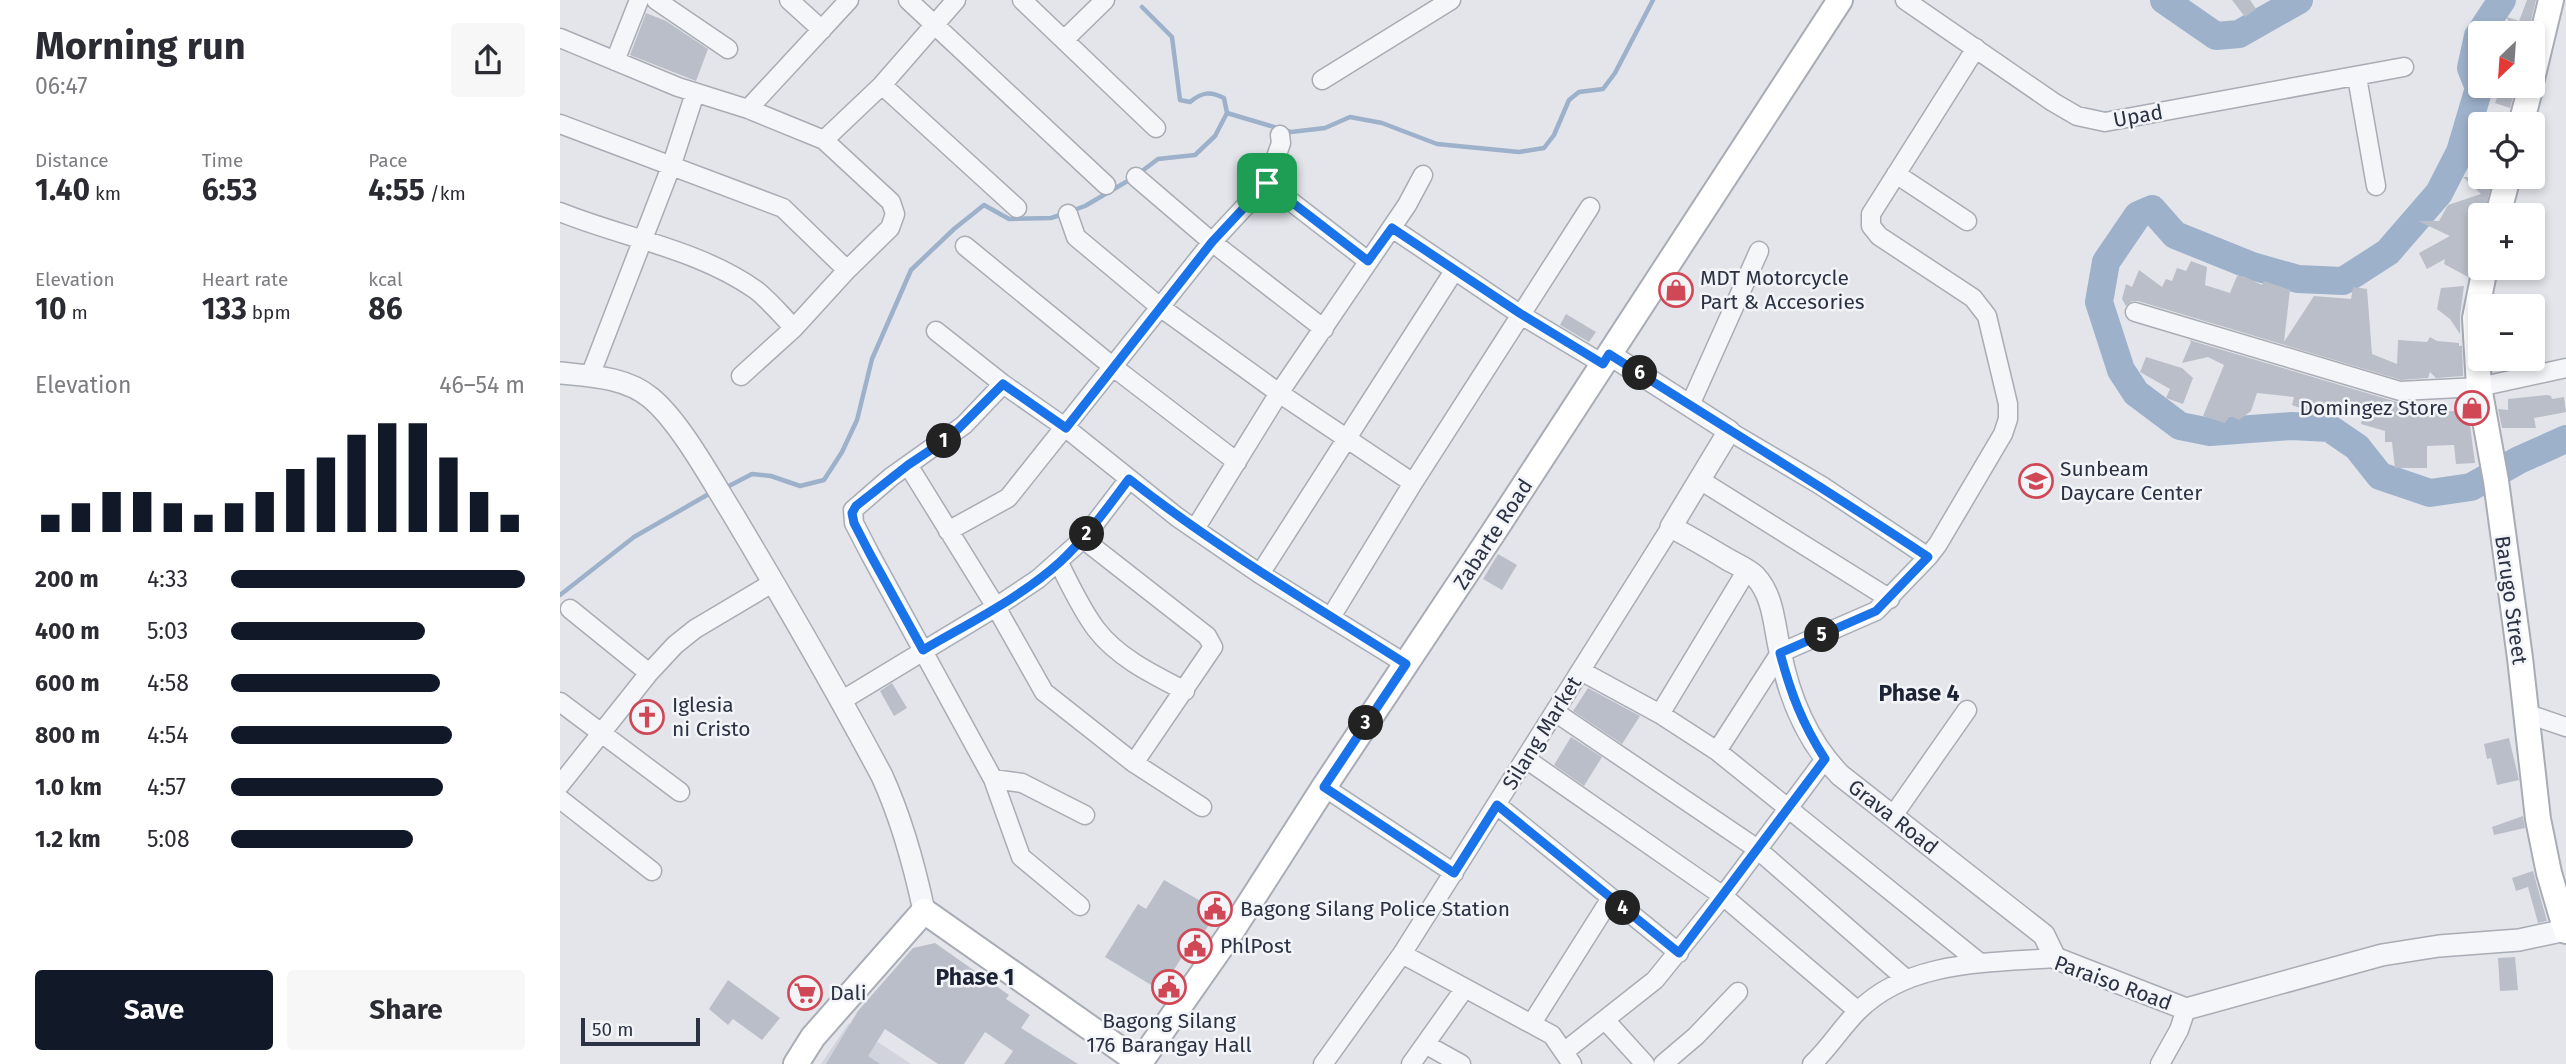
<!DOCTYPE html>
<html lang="en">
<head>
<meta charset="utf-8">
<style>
  body { margin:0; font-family:"Fira Sans",sans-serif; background:#f7f7f7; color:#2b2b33; height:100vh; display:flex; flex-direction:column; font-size:26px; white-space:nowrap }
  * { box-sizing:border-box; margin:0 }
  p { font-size:23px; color:#7c7c81 }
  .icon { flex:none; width:38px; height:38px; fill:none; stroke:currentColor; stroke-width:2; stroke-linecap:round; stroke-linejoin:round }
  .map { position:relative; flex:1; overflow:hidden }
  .drawer { display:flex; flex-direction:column; background:#fff; width:560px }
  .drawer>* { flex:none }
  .needle { width:46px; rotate:205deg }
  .fabs { position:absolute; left:1908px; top:21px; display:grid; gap:14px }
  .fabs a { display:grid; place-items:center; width:77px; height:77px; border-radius:7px; background:#fff; box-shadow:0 4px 10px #0003; font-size:35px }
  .scale { position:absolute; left:21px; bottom:18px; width:119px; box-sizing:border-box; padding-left:7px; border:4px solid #2a3243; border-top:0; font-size:19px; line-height:24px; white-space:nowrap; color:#2a3243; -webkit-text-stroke:5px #f2f4f8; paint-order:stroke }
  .pin { position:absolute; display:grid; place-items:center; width:60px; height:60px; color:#fff; margin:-30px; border-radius:14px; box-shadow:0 4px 10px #0006 }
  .km { position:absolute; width:35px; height:35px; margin:-18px; border-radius:50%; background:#222; color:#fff; font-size:19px; line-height:35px; text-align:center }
  .round { display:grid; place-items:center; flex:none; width:74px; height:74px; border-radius:7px; background:#f7f7f7 }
  .summary { display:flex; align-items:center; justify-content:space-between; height:119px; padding:0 35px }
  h1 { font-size:38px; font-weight:700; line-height:52px }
  .metrics { display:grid; grid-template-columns:repeat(3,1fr); gap:10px; height:119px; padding:7px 35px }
  .metrics div { display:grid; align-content:center }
  .metrics b { font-size:30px; font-weight:700 }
  .metrics small { font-size:19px; font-weight:400 }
  .metrics p { font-size:19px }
  .chart { height:196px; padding:14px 35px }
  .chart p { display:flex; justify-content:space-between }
  .chart svg { width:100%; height:126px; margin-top:7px; stroke:#111827; stroke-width:6 }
  .primary-button { display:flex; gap:14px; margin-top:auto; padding:14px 35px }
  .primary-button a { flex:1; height:80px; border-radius:7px; background:#111827; color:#fff; font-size:28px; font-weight:700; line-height:80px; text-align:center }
  .primary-button a+a { background:#f7f7f7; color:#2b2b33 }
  ul { padding:0 35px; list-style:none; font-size:23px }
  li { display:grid; grid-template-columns:112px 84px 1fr; align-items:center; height:52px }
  li i { height:18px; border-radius:9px; background:#111827 }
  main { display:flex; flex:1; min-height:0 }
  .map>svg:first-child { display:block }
  .built { fill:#d1d4dd }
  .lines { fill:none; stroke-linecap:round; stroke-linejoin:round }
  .stream { stroke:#9db1cb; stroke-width:4.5 }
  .river { stroke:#9db1cb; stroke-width:28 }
  .building { fill:#babec8 }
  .minor-casing { stroke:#a8acb5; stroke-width:21 }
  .tertiary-casing { stroke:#a8acb5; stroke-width:24 }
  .secondary-casing { stroke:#a8acb5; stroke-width:28 }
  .minor { stroke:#f5f6f9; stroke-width:18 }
  .tertiary { stroke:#f5f6f9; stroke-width:21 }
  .secondary { stroke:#fff; stroke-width:24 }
  .route-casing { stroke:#fff; stroke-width:14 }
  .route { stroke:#1a73e8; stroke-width:9 }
  .labels { text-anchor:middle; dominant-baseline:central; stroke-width:5; stroke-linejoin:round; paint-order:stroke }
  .street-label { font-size:21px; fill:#2a3243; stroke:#f2f4f8 }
  .poi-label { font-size:21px; fill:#2a3243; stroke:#f2f4f8; text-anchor:start }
  .neighbourhood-label { font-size:23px; font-weight:bold; fill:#1c2334; stroke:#f2f4f8 }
</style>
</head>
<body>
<main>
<section class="drawer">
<div class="summary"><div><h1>Morning run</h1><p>06:47</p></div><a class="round"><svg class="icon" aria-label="share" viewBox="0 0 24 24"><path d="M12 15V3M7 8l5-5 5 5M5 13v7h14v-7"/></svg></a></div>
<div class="metrics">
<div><p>Distance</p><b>1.40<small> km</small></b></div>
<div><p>Time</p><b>6:53</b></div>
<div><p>Pace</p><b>4:55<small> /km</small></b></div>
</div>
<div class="metrics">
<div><p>Elevation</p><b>10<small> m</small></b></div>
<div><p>Heart rate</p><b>133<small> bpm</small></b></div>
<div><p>kcal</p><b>86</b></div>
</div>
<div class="chart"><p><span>Elevation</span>46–54 m</p>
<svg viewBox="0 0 160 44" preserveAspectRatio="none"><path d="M5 44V38M15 44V34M25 44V30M35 44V30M45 44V34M55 44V38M65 44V34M75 44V30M85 44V22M95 44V18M105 44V10M115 44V6M125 44V6M135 44V18M145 44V30M155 44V38"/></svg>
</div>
<ul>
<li><b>200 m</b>4:33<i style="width:100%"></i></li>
<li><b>400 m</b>5:03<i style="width:66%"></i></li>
<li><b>600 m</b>4:58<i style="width:71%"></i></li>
<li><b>800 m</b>4:54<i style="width:75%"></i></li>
<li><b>1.0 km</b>4:57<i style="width:72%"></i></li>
<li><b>1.2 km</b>5:08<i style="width:62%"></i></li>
</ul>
<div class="primary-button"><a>Save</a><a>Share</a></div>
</section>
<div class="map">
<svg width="2006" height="1064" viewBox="0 0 2006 1064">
  <rect width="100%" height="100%" fill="#e3e5eb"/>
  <path class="built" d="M289 1023 351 1064H261Z"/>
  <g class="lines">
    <path class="stream" d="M667 113 731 132 765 128 790 117 822 123 877 144 959 152 984 148 994 135 1009 100 1019 92 1043 89 1055 73 1093 0
      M578 174 598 159 635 155 655 136 667 113 664 98C650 91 642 92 630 102L620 100 612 37 582 7
      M511 211 525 206 571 179
      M169 486 192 474 211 476 240 486 264 480 282 452 297 420 312 359 351 270 394 229 424 205 449 219 491 218 503 214
      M0 595 74 537 147 495"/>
    <path class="river" d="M1604 0 1656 36 1679 34 1739 0
      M1942 0 1918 36 1911 68 1919 88 1900 152 1879 193 1828 252 1783 281 1738 279 1692 266 1615 235 1592 209 1578 215 1546 262 1539 302 1561 370 1576 393 1620 426 1650 432 1732 426 1769 428 1797 447 1820 476 1870 493 1911 487 1959 460 2006 439"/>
  </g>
  <path class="building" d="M1672 0H1690L1696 9 1685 17Z
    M1967 0H1976L1968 33H1950L1947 17 1959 21Z
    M86 13 106 21 148 49 136 81 70 55Z
    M1942 86H1956L1950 108 1935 103Z
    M1903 177H1933L1924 215H1920V254L1913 259 1908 277 1884 264 1885 259 1867 269 1859 253 1890 236 1858 221H1879L1888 205 1921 194Z
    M1631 261 1647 267 1645 285 1670 293 1677 276H1683L1702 285 1704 281 1730 290 1724 342 1754 296 1791 299 1793 287 1807 289 1812 354 1837 364 1838 340 1867 342 1870 337 1877 341 1899 343V346H1902L1903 376 1876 378 1870 372 1868 378 1841 380 1578 301H1572L1566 306 1562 299 1566 284 1572 287 1579 270 1602 287 1606 279 1612 281 1617 268 1626 271Z
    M1904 286 1900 315V334L1890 319 1877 309 1881 288Z
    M1006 314 1036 332 1029 342 1000 325Z
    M1629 340 1837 402H1847L1848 414 1908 410 1915 463 1896 464 1894 445 1867 446V468H1835L1832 442H1825V431L1801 424 1803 413 1775 404 1770 415 1757 410 1755 417 1742 412 1743 409 1732 405 1734 397 1697 393 1691 411 1679 420 1670 416 1665 423 1643 416 1664 365 1648 357 1622 363 1631 342Z
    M1586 357 1622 368 1633 378 1623 404 1606 398 1610 389 1580 372Z
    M1987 395 1991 396 1992 399 2004 397 2006 412 1974 418 1976 428H1942L1938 409 1948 410V399Z
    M938 554 957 565 942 590 923 579Z
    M332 683 347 708 334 716 320 691Z
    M1028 688 1080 716 1062 744 1013 711Z
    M1011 737 1042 757 1024 786 994 765Z
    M1949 738 1959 780 1937 785 1931 758 1927 759 1924 744Z
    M1963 816 1965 828 1934 835 1932 827Z
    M1973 871 1987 921 1978 923 1968 887 1956 891 1952 878Z
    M604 880 658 911 643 934 638 931 601 991 545 957 578 904 586 909Z
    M375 943 449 995 446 999 470 1015 461 1028 518 1064H444L453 1051 425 1032 404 1064H378L325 1029 308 1056 320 1064H266L298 1011 353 948Z
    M1955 957 1958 990 1940 991 1938 958Z
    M246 975 263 988 245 1010 228 997Z
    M168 980 220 1018 202 1040 173 1019 168 1025 149 1009Z"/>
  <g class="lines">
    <g class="minor-casing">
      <path id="minor" d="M96 0 168 49
        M229 0 262 30
        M348 0 546 185
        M462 0 596 128
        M1345 0 1493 102 1517 116 1545 122 1844 67
        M0 38 118 87 188 109 264 140 331 202 335 214 330 228 287 270 234 328 181 376
        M505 39 545 0
        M55 61 79 0
        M1797 77 1816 186
        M762 80 891 0
        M322 85 457 208
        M188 109 289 0
        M0 124 223 208 287 270
        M264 140 322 85 396 0
        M1336 174 1407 221
        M576 177 652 242 764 329
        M707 183 808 261
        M0 212C64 238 138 249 196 290 210 301 222 316 234 328
        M508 214 516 237 600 307 719 393 853 483
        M832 228 961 315 1043 364
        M405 246 552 366 677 462
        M1575 312 1840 391 1919 387 2006 368
        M376 331 443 384 506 428 617 517 700 574 846 664
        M30 376 112 164 135 93
        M443 384 404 425 331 477 293 510 294 523 310 554 433 779 461 857 520 906
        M1130 405 1199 251
        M1169 431 1262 486 1368 557 1378 544 1443 434 1448 419V404L1427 316 1413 298 1319 236 1311 226V214L1416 48
        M348 465 436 607 484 692 574 763 642 807
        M1140 480 1330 599
        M635 529 719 393 847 205 863 175
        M388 531 448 498 652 242 707 183 721 143 720 135
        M523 539 647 636 653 647 574 763
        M499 563C510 585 521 609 536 629 558 658 594 675 625 691
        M700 574 894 271
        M10 609 89 673
        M771 617 853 483 1030 207
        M1021 671 1100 714 1157 751 1420 963
        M281 701 436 607 478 579 523 539 569 479
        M0 702 120 792
        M995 712 1196 848 1346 979
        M1965 713 2006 727
        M1100 714 1187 570
        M1157 751 1220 653 1316 611 1368 557
        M966 759 1163 896 1298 1011
        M433 779 462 783 525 815
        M0 785 89 673 115 645 135 629 214 582
        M764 787 894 873
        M0 799 92 871
        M937 805 1119 953
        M1332 817 1407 710
        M842 954 992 1035 1012 1064
        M1046 1021 1085 1064
        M972 1023 1051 898
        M865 1044 901 1064
        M1005 1051 1095 980 1163 896 1265 759
        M763 1064 842 954 1111 527
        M851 1064 905 988
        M1103 1064 1136 1036 1178 992
        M1252 1064C1269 1048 1281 1028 1298 1011 1349 960 1428 963 1495 958
        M1600 1064 1619 1030 1626 1009"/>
    </g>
    <g class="tertiary-casing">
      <path id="tertiary" d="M1049 354 1169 431 1111 527C1130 537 1149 548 1167 559 1176 564 1188 569 1195 576 1214 596 1214 626 1220 651 1229 697 1247 741 1280 775L1484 935 1495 958 1626 1009 1822 955 1879 946 1959 940 2006 930
        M0 373C31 376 66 377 91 398 120 422 151 479 171 511 223 598 274 686 322 776 342 820 354 864 364 911"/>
    </g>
    <g class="secondary-casing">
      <path id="secondary" d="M1972 79 1991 0
        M1961 124 1971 86
        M1938 215 1948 177
        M1925 268 1915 318 1919 387 1936 481 1960 658 1978 819 1989 873 2006 931
        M236 1064 253 1037 364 911 580 1063
        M579 1064 668 937 764 787 933 533 1280 0"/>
    </g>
    <use href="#minor" class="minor"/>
    <use href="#tertiary" class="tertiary"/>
    <use href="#secondary" class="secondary"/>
  </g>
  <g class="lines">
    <g class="route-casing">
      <path id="route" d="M707 183 808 261 832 228 961 314 1043 364 1049 354C1156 422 1263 487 1368 557L1316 611 1220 653C1231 694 1242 723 1265 759L1119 953 937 805 894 873 764 787 846 664C752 604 657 548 569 479 547 508 526 538 500 562 460 598 409 623 363 650L310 554 294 523 292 513 296 506 348 465 390 437 443 384 506 428 652 242Z"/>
    </g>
    <use href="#route" class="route"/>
  </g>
  <defs>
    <g id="shop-ring" transform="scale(1.75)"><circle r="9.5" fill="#f2f4f8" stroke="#d04755" stroke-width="1.5"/><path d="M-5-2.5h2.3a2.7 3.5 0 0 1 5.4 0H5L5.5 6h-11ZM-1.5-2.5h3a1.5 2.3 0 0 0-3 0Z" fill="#d04755"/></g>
    <g id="school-ring" transform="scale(1.75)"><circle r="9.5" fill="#f2f4f8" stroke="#d04755" stroke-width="1.5"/><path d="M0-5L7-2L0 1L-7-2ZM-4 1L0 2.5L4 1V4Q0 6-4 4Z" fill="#d04755"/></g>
    <g id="church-ring" transform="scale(1.75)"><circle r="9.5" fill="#f2f4f8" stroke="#d04755" stroke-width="1.5"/><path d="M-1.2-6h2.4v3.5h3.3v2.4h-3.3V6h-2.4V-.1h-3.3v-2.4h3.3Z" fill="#d04755"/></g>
    <g id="civic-ring" transform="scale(1.75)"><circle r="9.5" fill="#f2f4f8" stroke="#d04755" stroke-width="1.5"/><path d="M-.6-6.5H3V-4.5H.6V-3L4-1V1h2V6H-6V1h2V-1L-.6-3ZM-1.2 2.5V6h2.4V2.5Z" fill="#d04755"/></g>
    <g id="supermarket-ring" transform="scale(1.75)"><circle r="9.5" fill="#f2f4f8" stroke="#d04755" stroke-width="1.5"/><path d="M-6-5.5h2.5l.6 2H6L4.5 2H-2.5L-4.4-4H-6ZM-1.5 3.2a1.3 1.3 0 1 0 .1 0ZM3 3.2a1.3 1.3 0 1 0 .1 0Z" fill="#d04755"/></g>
  </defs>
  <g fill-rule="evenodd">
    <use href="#shop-ring" x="1116" y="290"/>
    <use href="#shop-ring" x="1912" y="408"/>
    <use href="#school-ring" x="1476" y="481"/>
    <use href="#church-ring" x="87" y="717"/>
    <use href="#civic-ring" x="655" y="909"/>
    <use href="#civic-ring" x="635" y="946"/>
    <use href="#civic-ring" x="609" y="987"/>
    <use href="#supermarket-ring" x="245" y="993"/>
  </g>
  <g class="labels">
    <g class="street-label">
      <text transform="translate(1578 116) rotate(-10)">Upad</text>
      <text transform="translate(933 534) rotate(-57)">Zabarte Road</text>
      <text transform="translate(1951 600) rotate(82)">Barugo Street</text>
      <text transform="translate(982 733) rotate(-58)">Silang Market</text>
      <text transform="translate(1333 817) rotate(38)">Grava Road</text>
      <text transform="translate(1553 983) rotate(20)">Paraiso Road</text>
    </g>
    <g class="poi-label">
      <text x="1140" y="278">MDT Motorcycle<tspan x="1140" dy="24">Part &amp; Accesories</tspan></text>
      <text x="1888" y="408" text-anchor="end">Domingez Store</text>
      <text x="1500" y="469">Sunbeam<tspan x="1500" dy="24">Daycare Center</tspan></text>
      <text x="112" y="705">Iglesia<tspan x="112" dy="24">ni Cristo</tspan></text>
      <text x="680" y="909">Bagong Silang Police Station</text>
      <text x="660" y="946">PhlPost</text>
      <text x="270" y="993">Dali</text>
      <text x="609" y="1021" text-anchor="middle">Bagong Silang<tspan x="609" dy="24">176 Barangay Hall</tspan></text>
    </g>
    <g class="neighbourhood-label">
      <text x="1359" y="693">Phase 4</text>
      <text x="415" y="977">Phase 1</text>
    </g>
  </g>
</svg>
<div class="fabs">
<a><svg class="needle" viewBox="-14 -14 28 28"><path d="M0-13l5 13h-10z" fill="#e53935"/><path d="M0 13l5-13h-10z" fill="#7c7c81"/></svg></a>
<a><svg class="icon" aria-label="locate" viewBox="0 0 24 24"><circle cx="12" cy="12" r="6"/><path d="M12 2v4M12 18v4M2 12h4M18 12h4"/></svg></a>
<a>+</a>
<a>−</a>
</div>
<div class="scale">50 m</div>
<div class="pin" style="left:707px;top:183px;background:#1e9e55"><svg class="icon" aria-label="arrive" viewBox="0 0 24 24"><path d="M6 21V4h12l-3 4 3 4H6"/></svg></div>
<b class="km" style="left:384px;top:441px">1</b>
<b class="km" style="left:527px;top:534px">2</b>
<b class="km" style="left:806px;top:723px">3</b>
<b class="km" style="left:1063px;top:908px">4</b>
<b class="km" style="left:1262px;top:635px">5</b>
<b class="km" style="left:1080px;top:373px">6</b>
</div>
</main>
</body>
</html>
